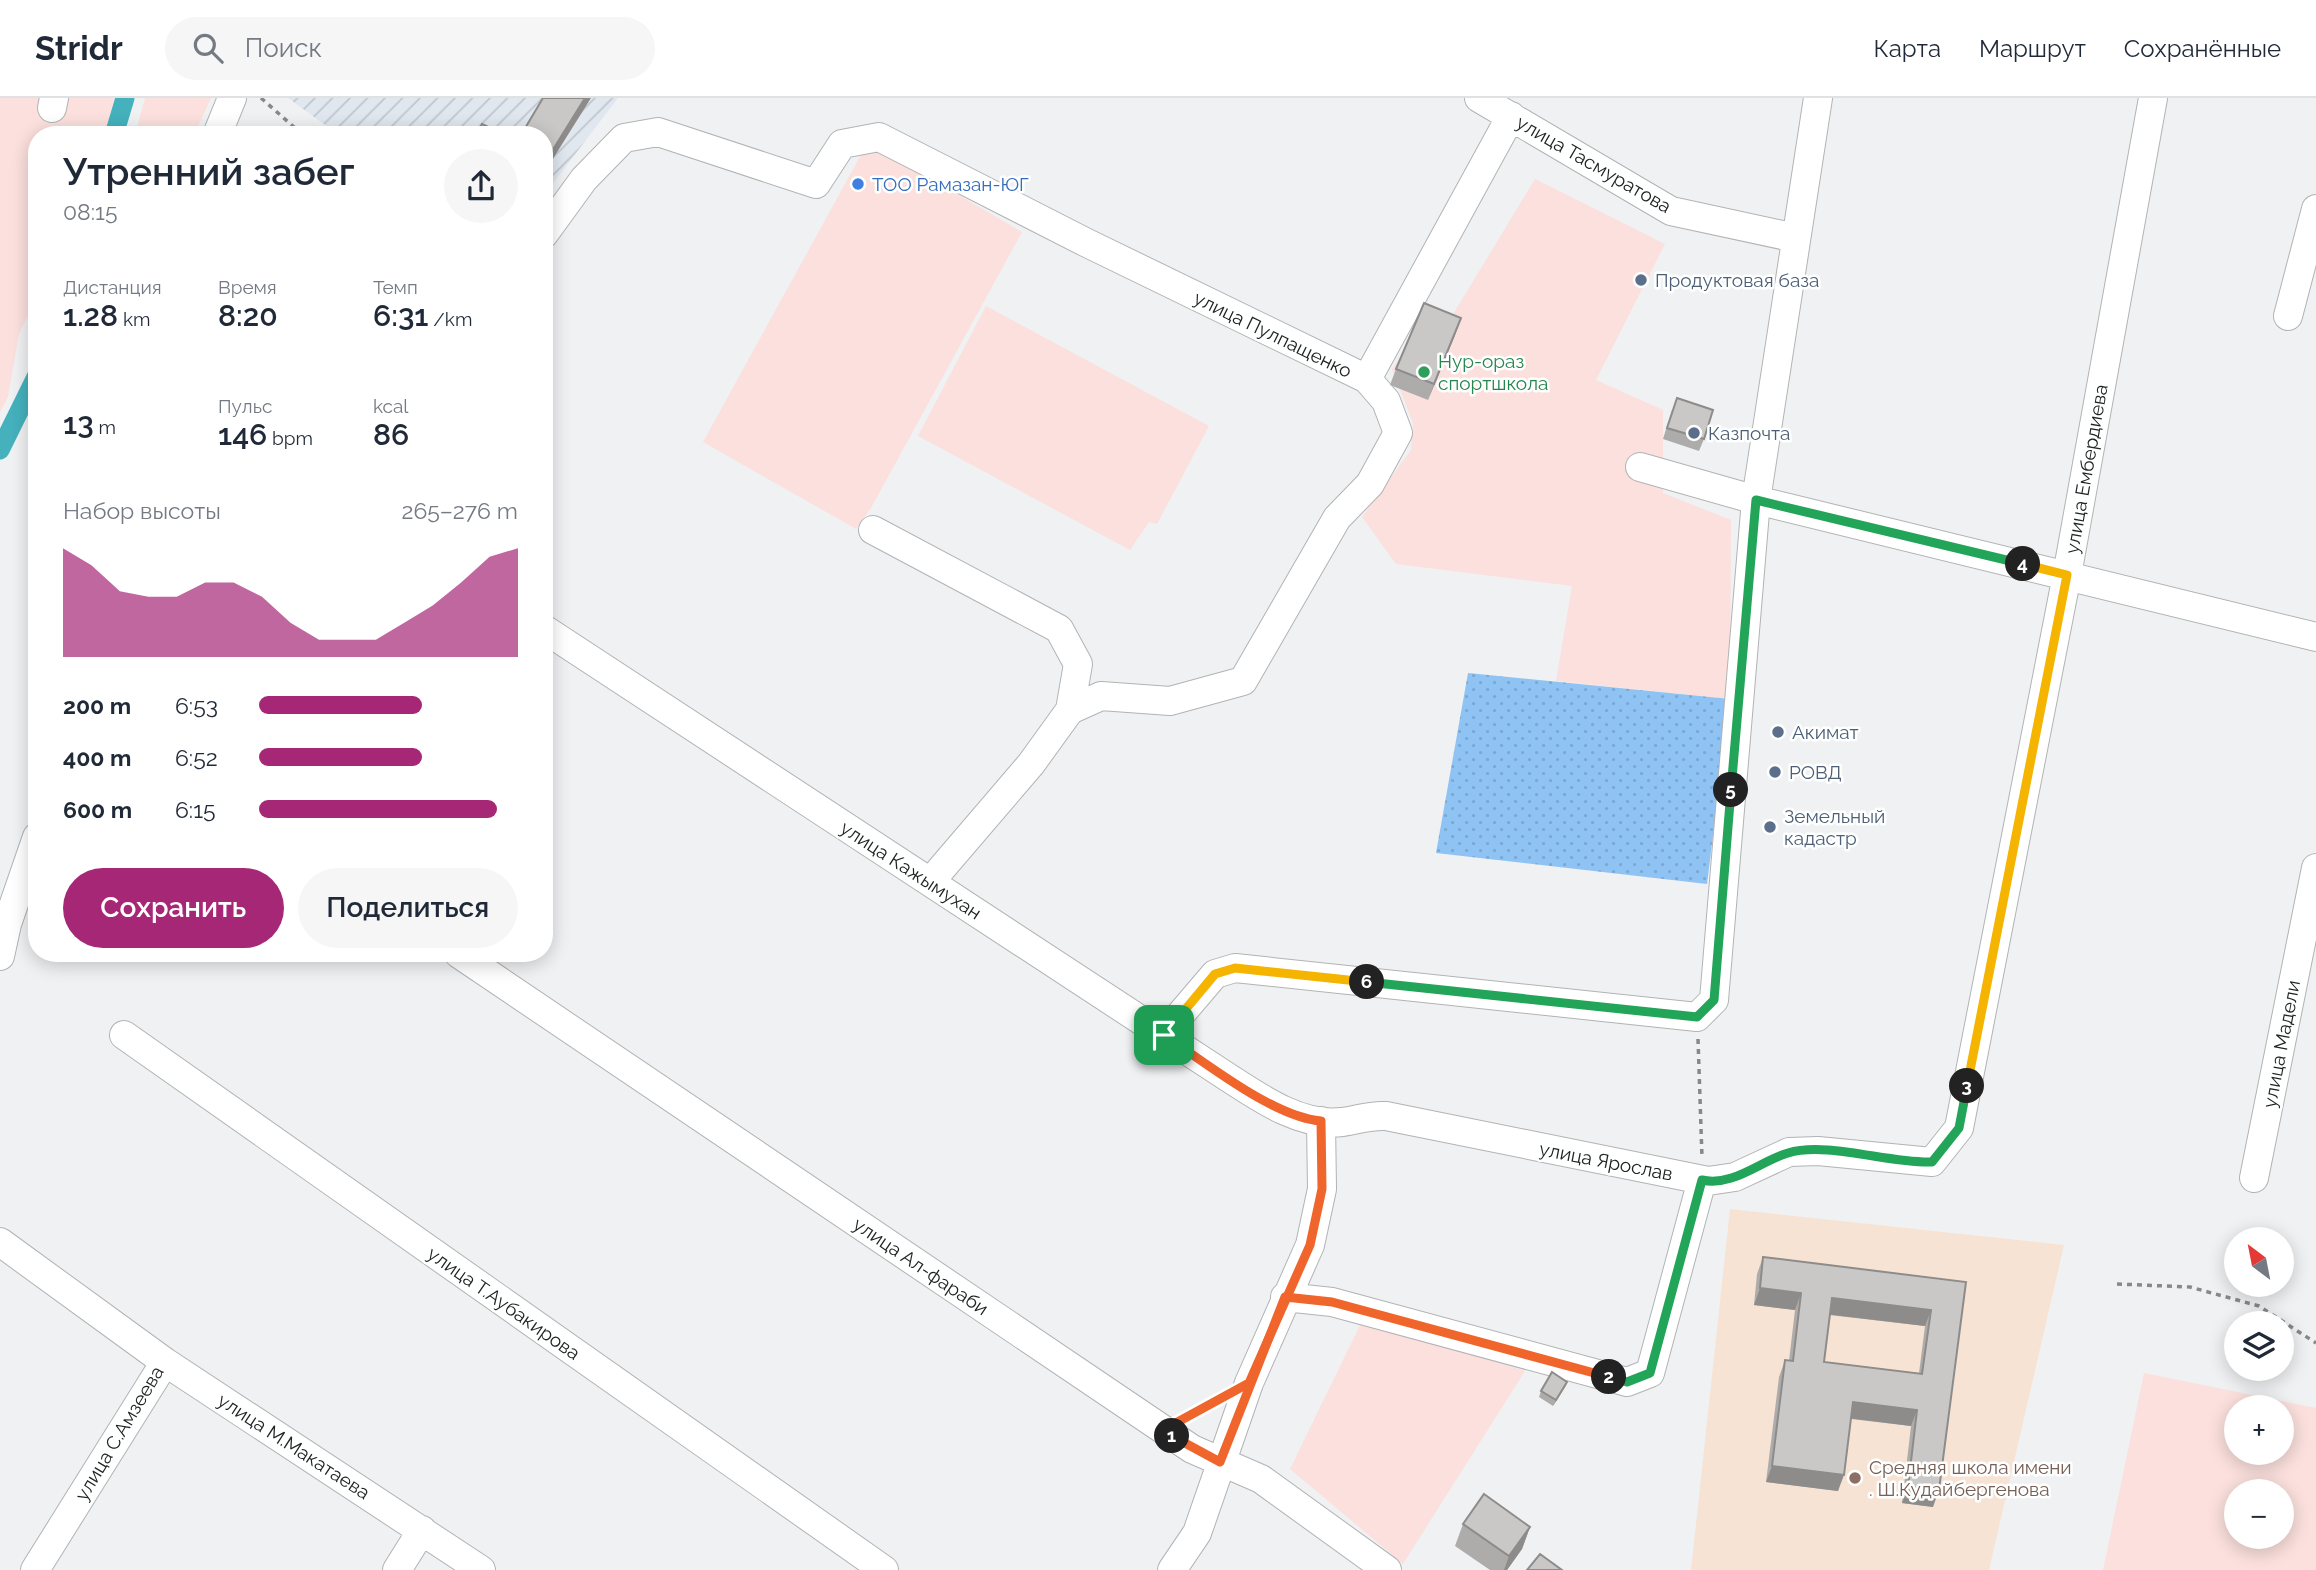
<!DOCTYPE html>
<html lang="ru">
<head>
<meta charset="utf-8">
<style>
  body { margin:0; font-family:Raleway,sans-serif; background:#f6f6f7; color:#1f2937; height:100vh; display:flex; flex-direction:column; font-size:26px; white-space:nowrap }
  * { box-sizing:border-box; margin:0 }
  p { font-size:23px; color:#747a83 }
  .icon { flex:none; width:38px; height:38px; fill:none; stroke:currentColor; stroke-width:2; stroke-linecap:round; stroke-linejoin:round }
  .map { position:relative; flex:1; overflow:hidden }
  .panel { position:absolute; left:28px; top:28px; width:525px; height:836px; display:flex; flex-direction:column; background:#fff; border-radius:28px; box-shadow:0 4px 18px #0003 }
  .panel>* { flex:none }
  .needle { width:46px; rotate:328deg }
  .controls { position:absolute; left:2224px; top:1129px; display:grid; gap:14px }
  .controls a { display:grid; place-items:center; width:70px; height:70px; border-radius:50%; background:#fff; box-shadow:0 4px 18px #0003; font-size:35px }
  .pin { position:absolute; display:grid; place-items:center; width:60px; height:60px; color:#fff; margin:-30px; border-radius:14px; box-shadow:0 4px 10px #0006 }
  .km { position:absolute; width:35px; height:35px; margin:-18px; border-radius:50%; background:#222; color:#fff; font-size:19px; line-height:35px; text-align:center }
  .round { display:grid; place-items:center; flex:none; width:74px; height:74px; border-radius:37px; background:#f6f6f7 }
  .head { display:flex; align-items:center; justify-content:space-between; height:119px; padding:0 35px }
  h1 { font-size:38px; font-weight:600; line-height:52px }
  .figures { display:grid; grid-template-columns:repeat(3,1fr); gap:10px; height:119px; padding:7px 35px }
  .figures div { display:grid; align-content:center }
  .figures b { font-size:30px; font-weight:600 }
  .figures small { font-size:19px; font-weight:400 }
  .figures p { font-size:19px }
  .chart { height:196px; padding:14px 35px }
  .chart p { display:flex; justify-content:space-between }
  .chart svg { width:100%; height:126px; margin-top:7px; fill:#a72777; opacity:.7 }
  .cta { display:flex; gap:14px; margin-top:auto; padding:14px 35px }
  .cta a { flex:1; height:80px; border-radius:42px; background:#a72777; color:#fff; font-size:28px; font-weight:600; line-height:80px; text-align:center }
  .cta a+a { background:#f6f6f7; color:#1f2937 }
  ul { padding:0 35px; list-style:none; font-size:23px }
  li { display:grid; grid-template-columns:112px 84px 1fr; align-items:center; height:52px }
  li i { height:18px; border-radius:9px; background:#a72777 }
  header { display:flex; align-items:center; gap:42px; box-sizing:border-box; height:98px; padding:0 35px; background:#fff; border-bottom:2px solid #e0e1e3 }
  header strong { font-size:33px }
  nav { display:flex; gap:38px; margin-inline-start:auto; font-size:24px }
  .search { width:490px; height:63px; background:#f6f6f7; display:flex; align-items:center; gap:18px; box-sizing:border-box; padding:0 24px; border-radius:38px; color:#747a83; font-size:26px }
  .map>svg:first-child { display:block }
  .commercial { fill:#fbe0dd; fill-rule:evenodd }
  .industrial { fill:url(#industrial-furrows) }
  .education { fill:#f7e3d4 }
  .park { fill:url(#park-dots) }
  .lines { fill:none; stroke-linecap:round; stroke-linejoin:round }
  .canal { stroke:#44b1bd; stroke-width:19 }
  .minor-casing { stroke:#b1b3b4; stroke-width:30 }
  .path { stroke:#878889; stroke-width:3.5; stroke-dasharray:5 5; stroke-linecap:butt }
  .minor { stroke:#fff; stroke-width:28 }
  .wall { fill:#aeacab; fill-rule:evenodd }
  .shaded-wall { fill:#8d8c8b }
  .building { fill:#cac8c7; stroke:#8d8c8b; stroke-width:2; fill-rule:evenodd }
  .split-1-casing { stroke:#fff; stroke-width:14 }
  .split-2-casing { stroke:#fff; stroke-width:14 }
  .split-3-casing { stroke:#fff; stroke-width:14 }
  .split-4-casing { stroke:#fff; stroke-width:14 }
  .split-5-casing { stroke:#fff; stroke-width:14 }
  .split-6-casing { stroke:#fff; stroke-width:14 }
  .split-7-casing { stroke:#fff; stroke-width:14 }
  .split-1 { stroke:#f0652b; stroke-width:9 }
  .split-2 { stroke:#f0652b; stroke-width:9 }
  .split-3 { stroke:#22a559; stroke-width:9 }
  .split-4 { stroke:#f5b400; stroke-width:9 }
  .split-5 { stroke:#22a559; stroke-width:9 }
  .split-6 { stroke:#22a559; stroke-width:9 }
  .split-7 { stroke:#f5b400; stroke-width:9 }
  .shop-dot { fill:#3f7fe0; stroke:#feffff; stroke-width:2.5 }
  .service-dot { fill:#5c6f8a; stroke:#feffff; stroke-width:2.5 }
  .leisure-dot { fill:#2e9e5b; stroke:#feffff; stroke-width:2.5 }
  .education-dot { fill:#8d6e63; stroke:#feffff; stroke-width:2.5 }
  .labels { text-anchor:middle; dominant-baseline:central; stroke-width:5; stroke-linejoin:round; paint-order:stroke }
  .street-label { font-size:19px; fill:#212222; stroke:#feffff }
  .shop-label { font-size:19px; fill:#366cbe; stroke:#feffff; text-anchor:start }
  .service-label { font-size:19px; fill:#4e5e75; stroke:#feffff; text-anchor:start }
  .leisure-label { font-size:19px; fill:#27864d; stroke:#feffff; text-anchor:start }
  .education-label { font-size:19px; fill:#785e54; stroke:#feffff; text-anchor:start }
</style>
</head>
<body>
<header>
<strong>Stridr</strong>
<div class="search"><svg class="icon" aria-label="search" viewBox="0 0 24 24"><circle cx="10" cy="10" r="6"/><path d="M15 15l6 6"/></svg>Поиск</div>
<nav><a>Карта</a><a>Маршрут</a><a>Сохранённые</a></nav>
</header>
<div class="map">
<svg width="2316" height="1472" viewBox="0 0 2316 1472">
  <defs>
    <pattern id="industrial-furrows" width="10" height="10" patternUnits="userSpaceOnUse" patternTransform="scale(1.75)"><rect width="10" height="10" fill="#e0e7ef"/><path d="M-1 1l2-2M0 10L10 0M9 11l2-2" fill="none" stroke="#c0c6cd"/></pattern>
    <pattern id="park-dots" width="8" height="8" patternUnits="userSpaceOnUse" patternTransform="scale(1.75)"><rect width="8" height="8" fill="#8fc3f4"/><path d="M2 2h.1M6 6h.1" fill="none" stroke="#7ba7d1" stroke-width="1.8" stroke-linecap="round"/></pattern>
  </defs>
  <rect width="100%" height="100%" fill="#f0f1f3"/>
  <path class="commercial" d="M0 0H114L105 37H37V199L19 236 8 299 0 314Z
    M145 0H211L194 37H135Z
    M868 44 1022 134 871 410 856 431 703 344Z
    M1535 81 1665 146 1596 282 1663 312V395L1731 422 1730 601 1556 583 1572 488 1396 466 1362 419 1411 352 1413 325 1392 271 1433 212 1452 218Z
    M986 208 1209 328 1157 426 1149 424 1130 452 918 338Z
    M1362 1223 1525 1273 1403 1466 1290 1371Z
    M2144 1275 2316 1310V1472H2103ZM2282 1309V1354H2236V1309ZM2282 1393V1438H2236V1393Z"/>
  <path class="industrial" d="M288 0H618L544 97V37H339Z"/>
  <path class="education" d="M1730 1111 2064 1147 1989 1472H1691Z"/>
  <path class="park" d="M1468 575 1730 601 1707 786 1436 755Z"/>
  <g class="lines">
    <path class="canal" d="M114 37 125 0
      M0 352 37 277"/>
    <g class="minor-casing">
      <path id="minor" d="M1479 0 1671 113 1796 140
        M52 10 54 0
        M217 37 232 0
        M544 136 584 81 624 40 658 34 816 86 842 46 879 39 1087 145 1367 281 1386 303 1398 335 1370 386 1337 420 1243 583 1170 603 1101 598 1070 612 1031 666 930 784
        M2288 218 2316 111
        M1367 281 1511 18
        M1640 369 1756 402 2316 539
        M873 432 1059 531 1078 566 1070 612
        M544 531 1229 980C1261 1001 1302 1029 1342 1024 1358 1022 1369 1017 1386 1018L1708 1083 1735 1079 1789 1054 1818 1053 1932 1064 1959 1030 2067 477 2153 0
        M459 856 1192 1351 1261 1381 1387 1472
        M0 858 7 826 37 739
        M124 937 884 1472
        M1163 937 1215 876 1235 870 1697 919 1714 902 1756 402 1818 0
        M2254 1080 2316 770
        M0 1144 165 1264 35 1472
        M1285 1199 1332 1204 1627 1284 1650 1275 1702 1082
        M165 1264 481 1472
        M397 1472 422 1432
        M1172 1472 1197 1435 1249 1285 1310 1147 1322 1091 1321 1023"/>
    </g>
    <path class="path" d="M261 0 303 37
      M1698 941 1702 1059
      M2117 1186 2190 1189 2259 1208 2316 1245
      M1186 1319 1220 1301"/>
    <use href="#minor" class="minor"/>
  </g>
  <path class="wall" d="M1455 237 1428 302 1390 287 1396 271Z
    M1672 312 1704 341 1699 353 1663 341Z
    M1763 1159 1966 1184 1933 1409 1902 1405 1911 1328 1851 1321 1838 1393 1766 1384 1779 1279 1785 1262 1789 1263 1795 1212 1754 1207 1757 1176ZM1829 1217 1925 1228 1919 1275 1824 1264Z
    M1567 1284 1565 1289 1553 1308 1539 1299 1541 1293Z
    M1463 1426 1530 1429 1522 1451 1507 1472H1490L1455 1448Z"/>
  <path class="shaded-wall" d="M585 0H591L544 75V66Z
    M1461 220 1455 237 1428 302 1434 286Z
    M1760 1190 1801 1195 1795 1212 1754 1207Z
    M1832 1200 1931 1212 1925 1228 1825 1216Z
    M1567 1284 1565 1289 1553 1308 1556 1302Z
    M1853 1304 1917 1312 1911 1328 1847 1320Z
    M1772 1368 1844 1377 1838 1393 1766 1384Z
    M1908 1389 1939 1392 1933 1409 1902 1405Z
    M1530 1429 1522 1451 1507 1472H1504L1509 1458Z"/>
  <path class="building" d="M543 0H585L544 66V37H521Z
    M482 26 505 37H476Z
    M1424 205 1461 220 1434 286 1396 271Z
    M1677 300 1713 312 1704 341 1667 330Z
    M1763 1159 1966 1184 1939 1392 1908 1389 1917 1312 1853 1304 1844 1377 1772 1368 1785 1262 1793 1263 1801 1195 1760 1190ZM1832 1200 1931 1212 1922 1276 1824 1264Z
    M1552 1274 1567 1284 1556 1302 1541 1293Z
    M1484 1396 1530 1429 1509 1458 1463 1426Z
    M1540 1456 1562 1472H1527Z"/>
  <g class="lines">
    <g class="split-1-casing">
      <path id="split-1" d="M1164 937C1205 964 1273 1019 1321 1023L1322 1091 1310 1147 1249 1285 1163 1332 1172 1338"/>
    </g>
    <g class="split-2-casing">
      <path id="split-2" d="M1172 1338 1220 1364 1285 1199 1332 1204 1609 1279"/>
    </g>
    <g class="split-3-casing">
      <path id="split-3" d="M1609 1279 1627 1284 1650 1275 1702 1082C1733 1089 1760 1063 1788 1055 1826 1043 1891 1066 1932 1064L1959 1030 1967 988"/>
    </g>
    <g class="split-4-casing">
      <path id="split-4" d="M1967 988 2067 477 2023 466"/>
    </g>
    <g class="split-5-casing">
      <path id="split-5" d="M1731 692 1756 402 2023 466"/>
    </g>
    <g class="split-6-casing">
      <path id="split-6" d="M1367 884 1697 919 1714 902 1731 692"/>
    </g>
    <g class="split-7-casing">
      <path id="split-7" d="M1164 937 1215 876 1235 870 1367 884"/>
    </g>
    <use href="#split-1" class="split-1"/>
    <use href="#split-2" class="split-2"/>
    <use href="#split-3" class="split-3"/>
    <use href="#split-4" class="split-4"/>
    <use href="#split-5" class="split-5"/>
    <use href="#split-6" class="split-6"/>
    <use href="#split-7" class="split-7"/>
  </g>
  <circle class="shop-dot" cx="858" cy="86" r="7"/>
  <g class="service-dot">
    <circle cx="1641" cy="182" r="7"/>
    <circle cx="1694" cy="335" r="7"/>
    <circle cx="1778" cy="634" r="7"/>
    <circle cx="1775" cy="674" r="7"/>
    <circle cx="1770" cy="729" r="7"/>
  </g>
  <circle class="leisure-dot" cx="1424" cy="274" r="7"/>
  <circle class="education-dot" cx="1855" cy="1380" r="7"/>
  <g class="labels">
    <g class="street-label">
      <text transform="translate(1594 66) rotate(30)">улица Тасмуратова</text>
      <text transform="translate(1273 236) rotate(26)">улица Пулпащенко</text>
      <text transform="translate(2086 371) rotate(-80)">улица Ембердиева</text>
      <text transform="translate(911 772) rotate(33)">улица Кажымухан</text>
      <text transform="translate(2281 946) rotate(-79)">улица Мадели</text>
      <text transform="translate(1606 1063) rotate(11)">улица Ярослав</text>
      <text transform="translate(921 1168) rotate(34)">улица Ал-фараби</text>
      <text transform="translate(504 1205) rotate(35)">улица Т.Аубакирова</text>
      <text transform="translate(119 1335) rotate(-59)">улица С.Амзеева</text>
      <text transform="translate(294 1348) rotate(33)">улица М.Макатаева</text>
    </g>
    <g class="shop-label">
      <text x="872" y="86">ТОО Рамазан-ЮГ</text>
    </g>
    <g class="service-label">
      <text x="1655" y="182">Продуктовая база</text>
      <text x="1708" y="335">Казпочта</text>
      <text x="1792" y="634">Акимат</text>
      <text x="1789" y="674">РОВД</text>
      <text x="1784" y="718">Земельный<tspan x="1784" dy="22">кадастр</tspan></text>
    </g>
    <g class="leisure-label">
      <text x="1438" y="263">Нур-ораз<tspan x="1438" dy="22">спортшкола</tspan></text>
    </g>
    <g class="education-label">
      <text x="1869" y="1369">Средняя школа имени<tspan x="1869" dy="22">. Ш.Кудайбергенова</tspan></text>
    </g>
  </g>
</svg>
<div class="controls">
<a><svg class="needle" viewBox="-14 -14 28 28"><path d="M0-13l5 13h-10z" fill="#e53935"/><path d="M0 13l5-13h-10z" fill="#747a83"/></svg></a>
<a><svg class="icon" aria-label="layers" viewBox="0 0 24 24"><path d="M12 4l9 5-9 5-9-5zM3 14l9 5 9-5"/></svg></a>
<a>+</a>
<a>−</a>
</div>
<div class="pin" style="left:1164px;top:937px;background:#1e9e55"><svg class="icon" aria-label="arrive" viewBox="0 0 24 24"><path d="M6 21V4h12l-3 4 3 4H6"/></svg></div>
<b class="km" style="left:1172px;top:1338px">1</b>
<b class="km" style="left:1609px;top:1279px">2</b>
<b class="km" style="left:1967px;top:988px">3</b>
<b class="km" style="left:2023px;top:466px">4</b>
<b class="km" style="left:1731px;top:692px">5</b>
<b class="km" style="left:1367px;top:884px">6</b>
<section class="panel">
<div class="head"><div><h1>Утренний забег</h1><p>08:15</p></div><a class="round"><svg class="icon" aria-label="share" viewBox="0 0 24 24"><path d="M12 15V3M7 8l5-5 5 5M5 13v7h14v-7"/></svg></a></div>
<div class="figures">
<div><p>Дистанция</p><b>1.28<small> km</small></b></div>
<div><p>Время</p><b>8:20</b></div>
<div><p>Темп</p><b>6:31<small> /km</small></b></div>
</div>
<div class="figures">
<div><b>13<small> m</small></b></div>
<div><p>Пульс</p><b>146<small> bpm</small></b></div>
<div><p>kcal</p><b>86</b></div>
</div>
<div class="chart"><p><span>Набор высоты</span>265–276 m</p>
<svg viewBox="0 0 160 44" preserveAspectRatio="none"><path d="M0 44V6L10 12L20 21L30 23L40 23L50 18L60 18L70 23L80 32L90 38L100 38L110 38L120 32L130 26L140 18L150 9L160 6V44z"/></svg>
</div>
<ul>
<li><b>200 m</b>6:53<i style="width:63%"></i></li>
<li><b>400 m</b>6:52<i style="width:63%"></i></li>
<li><b>600 m</b>6:15<i style="width:92%"></i></li>
</ul>
<div class="cta"><a>Сохранить</a><a>Поделиться</a></div>
</section>
</div>
</body>
</html>
